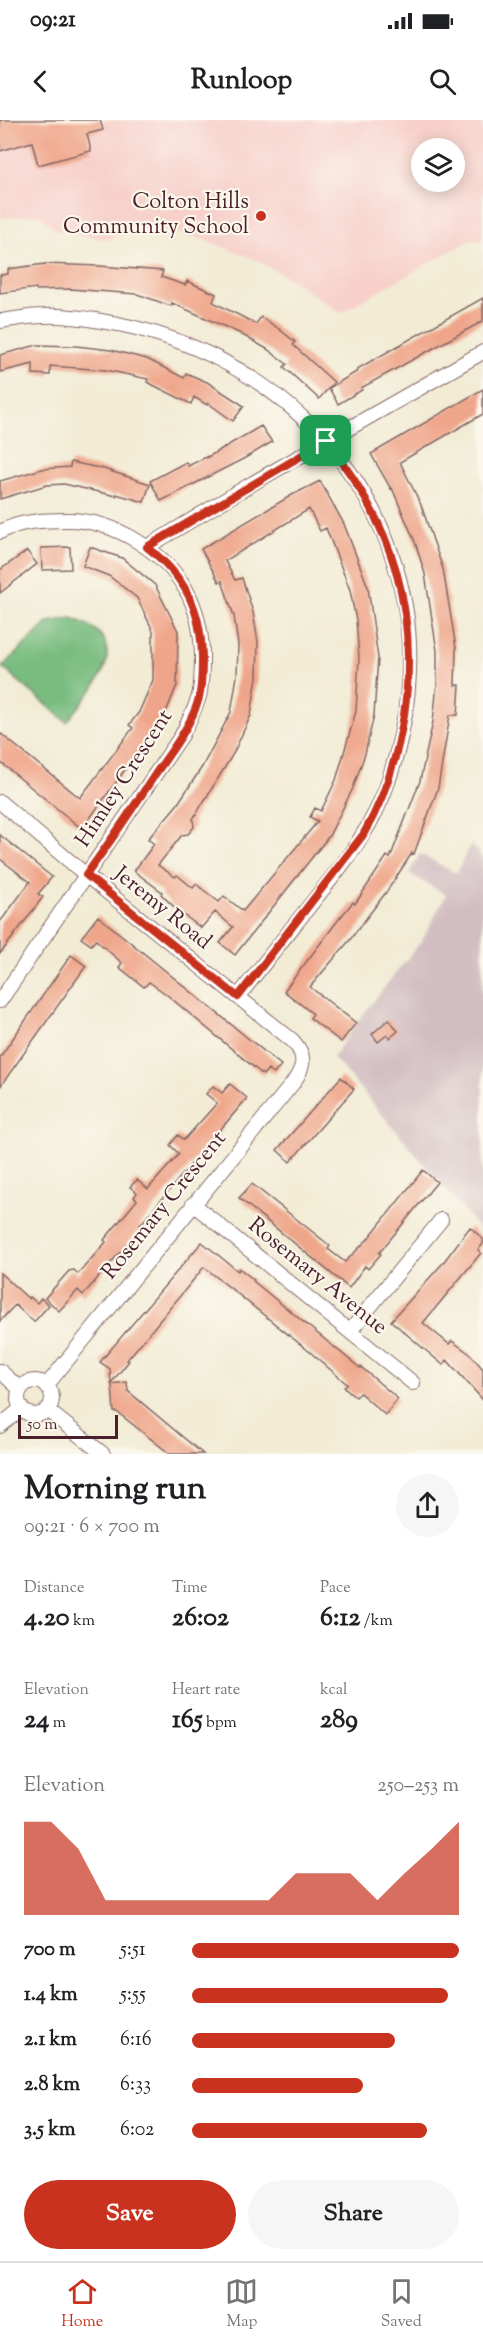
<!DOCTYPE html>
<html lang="en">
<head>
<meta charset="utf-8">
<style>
  body { margin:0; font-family:"Sorts Mill Goudy",serif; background:#f6f6f6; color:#202124; height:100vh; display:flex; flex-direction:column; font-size:22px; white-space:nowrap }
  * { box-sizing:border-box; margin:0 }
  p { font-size:20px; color:#757577 }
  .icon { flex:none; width:33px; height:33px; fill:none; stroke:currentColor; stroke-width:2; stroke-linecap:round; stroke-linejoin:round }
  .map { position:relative; height:1334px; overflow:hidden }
  .sheet { display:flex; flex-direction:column; background:#fff; flex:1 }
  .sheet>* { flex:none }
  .tools { position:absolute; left:411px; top:18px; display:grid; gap:12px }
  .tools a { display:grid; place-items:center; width:54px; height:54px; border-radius:50%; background:#fff; box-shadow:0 3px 15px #0003; font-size:30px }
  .scale { position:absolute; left:18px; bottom:15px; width:100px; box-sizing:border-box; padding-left:6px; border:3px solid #4a1f2b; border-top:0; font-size:16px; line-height:21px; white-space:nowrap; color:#4a1f2b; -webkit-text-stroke:4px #fbf7ec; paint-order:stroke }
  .pin { position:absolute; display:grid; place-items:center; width:51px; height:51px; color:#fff; margin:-26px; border-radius:12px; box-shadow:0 3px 9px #0006 }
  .round { display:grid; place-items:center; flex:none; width:63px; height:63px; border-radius:32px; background:#f6f6f6 }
  .summary { display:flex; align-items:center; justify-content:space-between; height:102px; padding:0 24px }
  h1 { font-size:33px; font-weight:800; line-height:45px }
  .figures { display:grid; grid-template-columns:repeat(3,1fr); gap:9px; height:102px; padding:6px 24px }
  .figures div { display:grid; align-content:center }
  .figures b { font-size:26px; font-weight:800 }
  .figures small { font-size:16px; font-weight:400 }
  .figures p { font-size:16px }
  .chart { height:168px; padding:12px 24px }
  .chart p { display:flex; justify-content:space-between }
  .chart svg { width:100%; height:108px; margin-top:6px; fill:#c8321e; opacity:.7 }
  .action { display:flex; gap:12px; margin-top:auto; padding:12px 24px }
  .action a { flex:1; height:69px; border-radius:36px; background:#c8321e; color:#fff; font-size:24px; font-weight:800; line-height:69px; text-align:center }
  .action a+a { background:#f6f6f6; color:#202124 }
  ul { padding:0 24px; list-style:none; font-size:20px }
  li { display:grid; grid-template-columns:96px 72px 1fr; align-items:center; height:45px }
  li i { height:15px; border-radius:8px; background:#c8321e }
  .status { display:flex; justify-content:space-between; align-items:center; height:42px; padding:0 30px; background:#fff; direction:ltr }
  .status svg { height:16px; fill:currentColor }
  header { display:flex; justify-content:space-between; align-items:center; height:78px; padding:0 24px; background:#fff; font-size:27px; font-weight:800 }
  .tab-bar { display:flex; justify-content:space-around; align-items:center; height:84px; border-top:2px solid #e0e0e0; background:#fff; font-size:16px; color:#757577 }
  .tab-bar a { display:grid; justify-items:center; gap:3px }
  .tab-bar .active { color:#c8321e }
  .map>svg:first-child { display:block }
  .built { fill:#f7d0ca; fill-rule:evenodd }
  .industrial { fill:#d2bec2 }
  .forest { fill:#78bc7f; stroke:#616e55; stroke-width:1.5 }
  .building { fill:#efa589; fill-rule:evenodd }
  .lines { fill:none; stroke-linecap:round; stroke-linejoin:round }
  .minor-casing { stroke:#856766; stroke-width:16 }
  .minor { stroke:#fff; stroke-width:14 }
  .route-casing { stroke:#fff; stroke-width:12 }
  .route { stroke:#c8321e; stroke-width:8 }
  .poi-dot { fill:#c8321e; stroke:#fbf7ec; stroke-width:2 }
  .labels { text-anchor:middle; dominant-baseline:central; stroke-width:4.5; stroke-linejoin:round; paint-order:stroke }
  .poi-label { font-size:22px; fill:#4a1f2b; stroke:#fbf7ec; text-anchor:end }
  .street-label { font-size:22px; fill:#4a1f2b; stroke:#fbf7ec }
</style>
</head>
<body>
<div class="status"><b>09:21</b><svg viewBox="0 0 49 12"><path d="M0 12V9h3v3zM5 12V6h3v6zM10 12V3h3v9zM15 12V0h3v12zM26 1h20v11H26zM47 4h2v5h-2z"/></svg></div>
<header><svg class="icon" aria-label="back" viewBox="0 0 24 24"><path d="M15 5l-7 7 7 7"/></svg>Runloop<svg class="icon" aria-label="search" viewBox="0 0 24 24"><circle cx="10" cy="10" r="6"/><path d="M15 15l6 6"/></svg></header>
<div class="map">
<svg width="483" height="1334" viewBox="0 0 483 1334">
  <rect width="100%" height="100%" fill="#fbf7ec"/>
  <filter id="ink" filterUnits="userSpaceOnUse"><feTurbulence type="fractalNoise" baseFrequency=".0167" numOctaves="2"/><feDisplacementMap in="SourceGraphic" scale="12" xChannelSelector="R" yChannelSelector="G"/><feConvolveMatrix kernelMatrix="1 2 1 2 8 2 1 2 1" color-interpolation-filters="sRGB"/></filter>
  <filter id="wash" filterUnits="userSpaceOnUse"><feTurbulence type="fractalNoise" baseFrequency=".008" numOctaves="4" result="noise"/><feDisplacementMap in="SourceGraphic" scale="24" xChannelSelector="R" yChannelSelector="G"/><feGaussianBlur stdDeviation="1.35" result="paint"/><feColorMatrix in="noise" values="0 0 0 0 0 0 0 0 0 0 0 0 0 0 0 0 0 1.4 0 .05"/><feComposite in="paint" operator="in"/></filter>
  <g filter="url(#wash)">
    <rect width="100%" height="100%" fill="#f2ecd5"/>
    <path class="built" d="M0 0H483V122L472 119 340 193 294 161 250 137 193 116 133 102 109 120 58 111 38 95 0 98ZM422 28H454V62H422Z"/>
    <path class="industrial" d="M471 724 483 739V1113L333 937 361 897 422 820 446 775 409 753 420 734 456 753Z"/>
    <path class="forest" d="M72 498C79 501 87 504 93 508 130 535 85 578 67 602L2 547 48 502Z"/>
    <g id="blocks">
      <path class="building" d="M0 0H100L103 10 87 14 91 31 38 45 32 22 0 31Z
        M45 144 99 146 163 151 161 157 185 165 187 161 216 174 213 182 256 204 261 197 279 209 295 222 293 225 334 262 319 279 284 247 287 244 267 229 239 213 172 183 171 186 137 174 70 169 36 170V168L0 173V155L8 154V149Z
        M483 178V201L361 268 362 270 338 284 329 268 358 251 357 249Z
        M37 225 76 226 111 230 147 239 184 258 186 253 207 262 244 286 233 301 208 283 207 285 194 277 191 284 147 262 148 259 106 250 50 246V255L33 254V244L0 252V235Z
        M483 269V294L400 342 421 385 443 449 456 528 455 565H460L458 595H450L438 668 414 734 412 733 387 771 349 821 310 867 356 903 341 922 310 898 313 894 284 871 339 799 353 782 355 784 387 736 390 738 420 661 433 602 437 564V531L425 454 415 422 392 368 391 369 371 334Z
        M261 306 272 322 245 338 161 381 150 361 186 342 188 346 208 336 206 338Z
        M71 342 104 349 150 364 144 382 116 374V376L64 364 47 365 0 379V361L42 349 70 347Z
        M320 361 344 404 368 467 378 538 374 595 365 634 353 668 329 716 235 835 220 823 233 807 215 792 201 808 176 789 161 774 162 772 134 751 154 724 148 719 177 685 202 647 231 592 237 556 238 525 234 496 222 461 219 462 201 429 292 375ZM309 389 320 411 326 408 350 470 356 500 359 538 356 591 336 660 321 691 315 688 310 697 318 701 243 791 224 776 219 782 196 764 193 768 177 755 175 757 158 745 182 715 188 714 194 707 193 699 233 634 251 595 257 557 258 522 253 492 242 458 235 460 225 441Z
        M70 427 71 449 42 450 41 428Z
        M90 427 122 438 155 465 178 511 177 565 165 595 82 709 0 642V613L80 678 133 608 129 605 139 592 153 560V511L137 478 109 456 83 446Z
        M27 431 37 444 0 473V450Z
        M0 715 52 757 38 774 43 777 0 834V802L30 762 0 739Z
        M98 796 281 945 274 954 268 949 263 955 166 874 149 862 144 867 119 847 122 843 96 820 91 825 81 818Z
        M71 835 86 846 0 967V937Z
        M389 899 398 911 390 918 387 915 378 922 372 914Z
        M341 957 354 969 290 1042 277 1030Z
        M230 964 247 978 140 1105 142 1107 83 1175 78 1170 59 1191 45 1178 69 1151 74 1150 78 1154 106 1122 104 1120 137 1080 134 1077 137 1073 130 1067 137 1060 148 1069 179 1034 170 1025 178 1015 184 1020 217 983 206 974 213 966 222 973Z
        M423 1050 437 1062 379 1133 381 1134 368 1149 365 1146 349 1168 239 1078 252 1064 314 1113 330 1126 328 1129 345 1142 367 1120Z
        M470 1107 483 1119V1124L478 1130 481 1133 423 1203 449 1224 452 1221 470 1234 483 1249V1280L447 1240 443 1245 391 1201 442 1144Z
        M202 1122 238 1151 239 1148 254 1160 253 1161 360 1248 361 1247 398 1279 385 1295 360 1273 356 1277 344 1267 347 1264 310 1232 204 1147 127 1240 129 1241 111 1263 110 1249 100 1242Z
        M0 1153 29 1179 30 1177 37 1183 41 1178 49 1185 34 1202 15 1185 0 1201Z
        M127 1262 128 1271 203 1334H170L117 1292H114L112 1264Z"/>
    </g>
  </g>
  <g filter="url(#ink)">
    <use href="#blocks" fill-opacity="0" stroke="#856766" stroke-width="1.5"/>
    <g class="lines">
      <g class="minor-casing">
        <path id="minor" d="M0 201C15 199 30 196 44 196 69 195 95 200 118 204 261 233 379 338 405 486 415 544 407 607 388 662 373 708 344 743 315 779 289 812 263 844 238 877
          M0 412C19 401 45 400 67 400 92 400 116 408 137 421 181 448 201 484 202 535 202 549 202 563 199 576 195 590 188 602 182 615L0 881
          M147 427 253 363 483 232
          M0 682 86 755 293 921C307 937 304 947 293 963L46 1266
          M193 1084 413 1263
          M351 1210 441 1100
          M0 1251 20 1269
          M18 1278a17 17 0 1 1 34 0a17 17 0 1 1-34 0Z
          M47 1290 103 1334
          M0 1306 21 1289"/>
      </g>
      <use href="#minor" class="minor"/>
    </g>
  </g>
  <g class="lines" filter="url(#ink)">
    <g class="route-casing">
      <path id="route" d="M326 321C393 404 419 490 404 595 397 638 385 678 363 715L238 877 86 755C110 722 133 688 156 653 172 630 191 606 199 578 202 565 202 551 202 537 201 488 185 457 147 427Z"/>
    </g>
    <use href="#route" class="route"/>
  </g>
  <circle class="poi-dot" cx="261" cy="96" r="6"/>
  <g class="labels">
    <g class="poi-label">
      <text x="249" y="83">Colton Hills<tspan x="249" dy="25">Community School</tspan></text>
    </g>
    <g class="street-label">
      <text transform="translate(125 659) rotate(-57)">Himley Crescent</text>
      <text transform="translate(162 789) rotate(39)">Jeremy Road</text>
      <text transform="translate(165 1086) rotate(-51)">Rosemary Crescent</text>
      <text transform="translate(317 1157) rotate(39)">Rosemary Avenue</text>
    </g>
  </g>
</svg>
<div class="tools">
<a><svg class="icon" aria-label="layers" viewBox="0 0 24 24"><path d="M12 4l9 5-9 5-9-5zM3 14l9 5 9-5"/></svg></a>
</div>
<div class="scale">50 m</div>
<div class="pin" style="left:326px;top:321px;background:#1e9e55"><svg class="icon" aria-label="arrive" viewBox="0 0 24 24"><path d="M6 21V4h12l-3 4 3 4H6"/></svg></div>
</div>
<section class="sheet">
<div class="summary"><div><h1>Morning run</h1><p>09:21 · 6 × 700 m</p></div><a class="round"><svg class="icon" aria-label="share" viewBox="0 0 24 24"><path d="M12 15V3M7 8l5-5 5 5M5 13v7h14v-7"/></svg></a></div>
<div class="figures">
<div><p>Distance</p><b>4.20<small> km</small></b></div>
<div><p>Time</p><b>26:02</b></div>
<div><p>Pace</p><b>6:12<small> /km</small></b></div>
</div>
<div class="figures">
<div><p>Elevation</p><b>24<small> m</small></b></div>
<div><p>Heart rate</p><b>165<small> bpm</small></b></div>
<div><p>kcal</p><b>289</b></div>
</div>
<div class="chart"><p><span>Elevation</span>250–253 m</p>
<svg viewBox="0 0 160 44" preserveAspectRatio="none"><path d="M0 44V6L10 6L20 17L30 38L40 38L50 38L60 38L70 38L80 38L90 38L100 27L110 27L120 27L130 38L140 27L150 17L160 6V44z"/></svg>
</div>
<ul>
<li><b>700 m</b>5:51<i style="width:100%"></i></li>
<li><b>1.4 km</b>5:55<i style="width:96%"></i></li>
<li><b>2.1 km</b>6:16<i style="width:76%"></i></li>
<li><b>2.8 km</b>6:33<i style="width:64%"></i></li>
<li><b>3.5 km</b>6:02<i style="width:88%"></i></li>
</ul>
<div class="action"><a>Save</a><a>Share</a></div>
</section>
<nav class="tab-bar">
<a class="active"><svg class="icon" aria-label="home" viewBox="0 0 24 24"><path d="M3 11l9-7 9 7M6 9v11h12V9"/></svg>Home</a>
<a><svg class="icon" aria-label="map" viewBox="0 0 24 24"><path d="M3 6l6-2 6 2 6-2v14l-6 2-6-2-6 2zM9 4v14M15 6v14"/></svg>Map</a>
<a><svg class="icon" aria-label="saved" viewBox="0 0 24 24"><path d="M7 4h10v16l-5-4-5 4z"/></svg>Saved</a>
</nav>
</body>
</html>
